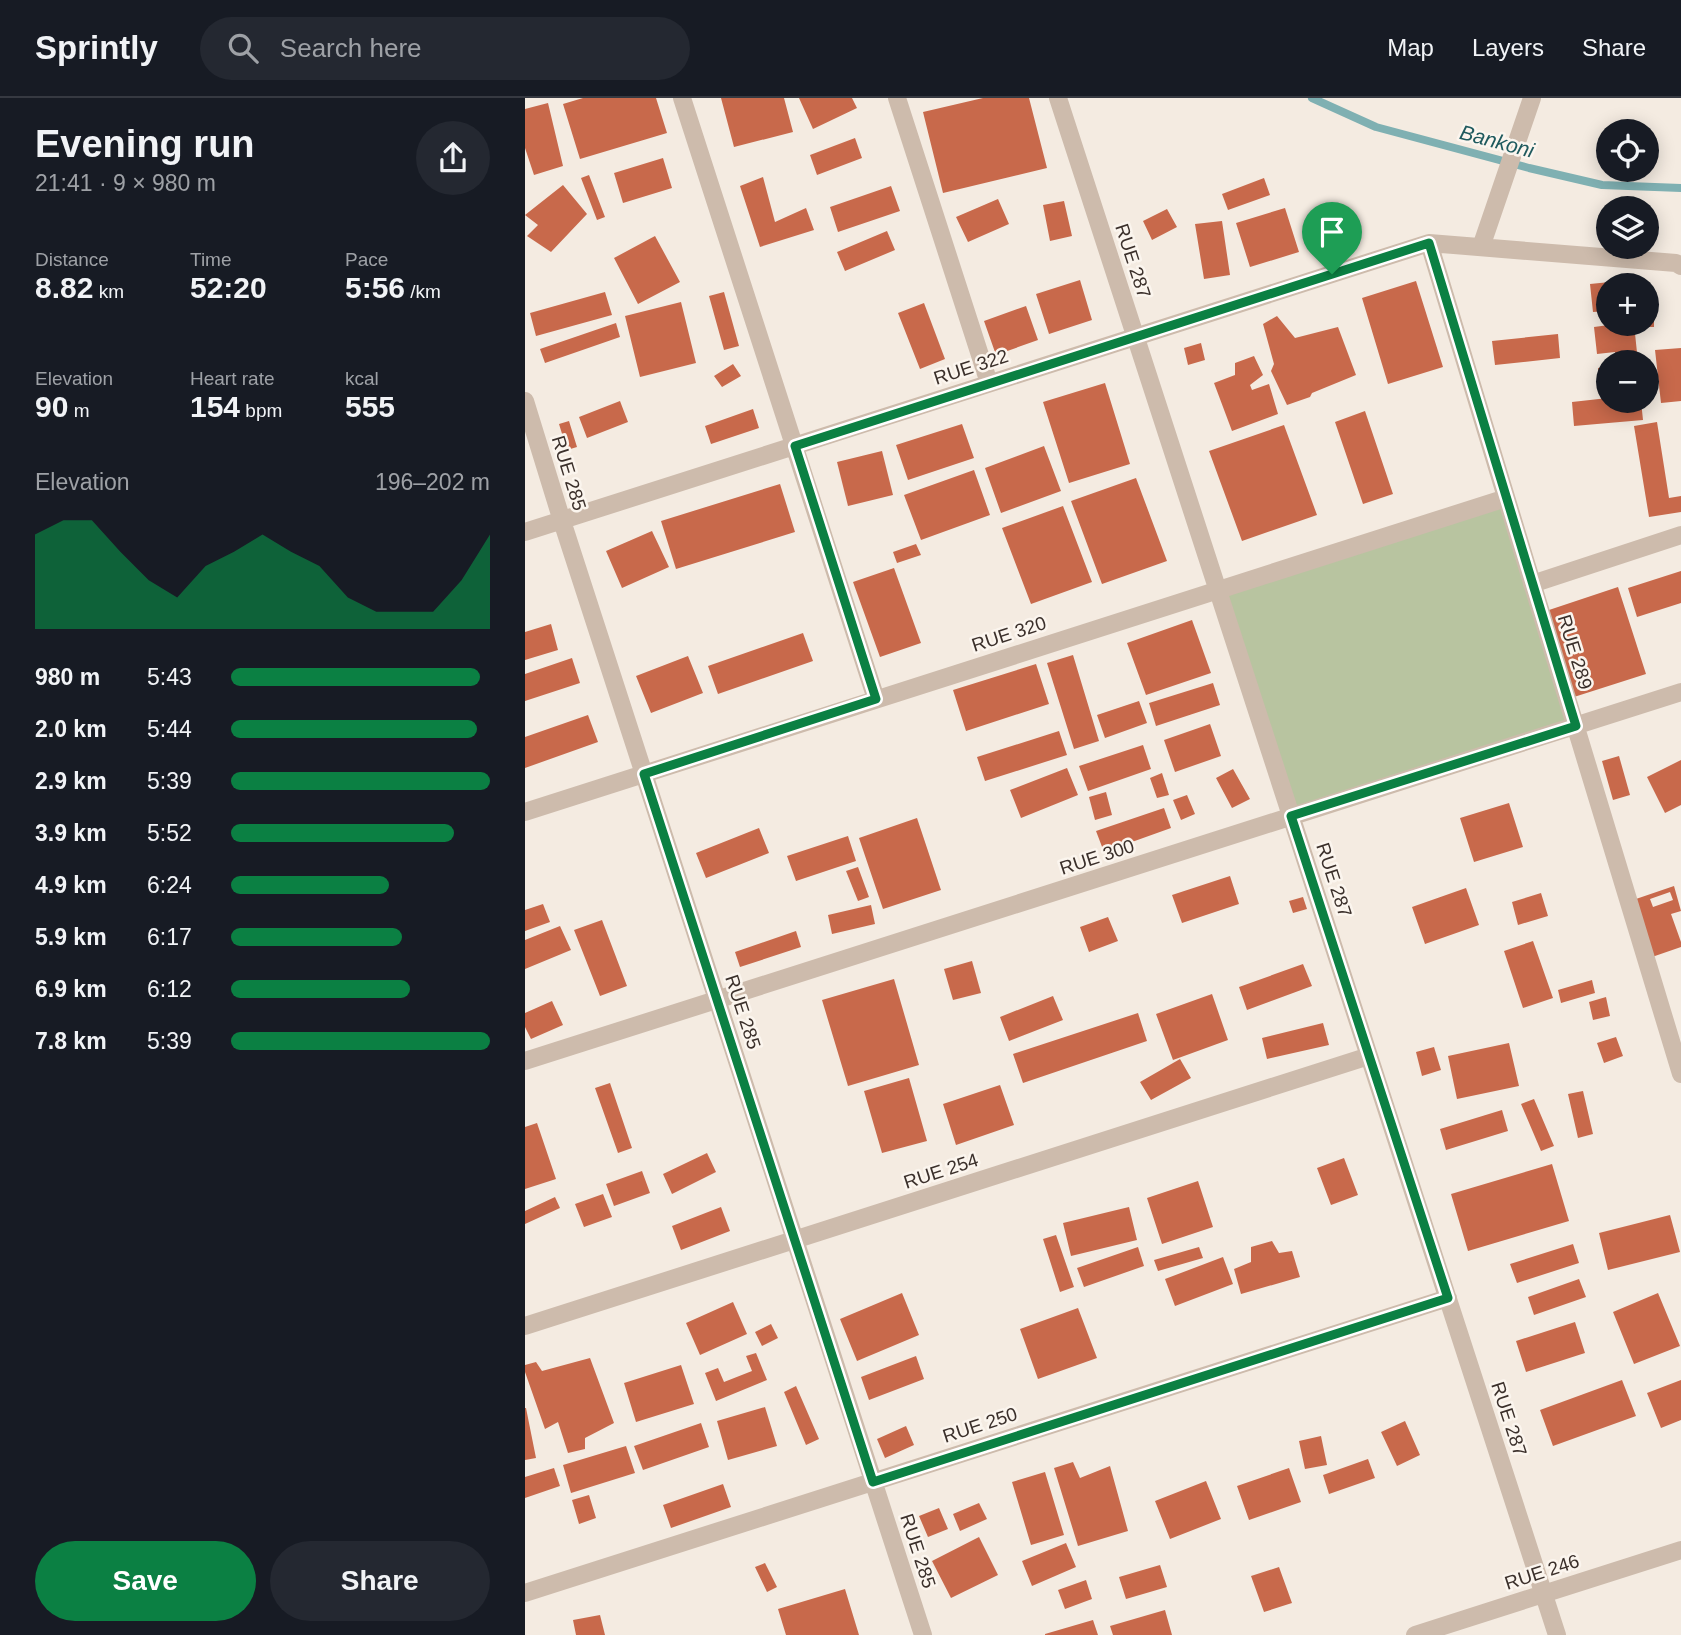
<!DOCTYPE html>
<html lang="en">
<head>
<meta charset="utf-8">
<style>
  body { margin:0; font-family:Arial,sans-serif; background:#242831; color:#f1f3f6; height:100vh; display:flex; flex-direction:column; font-size:26px; white-space:nowrap }
  * { box-sizing:border-box; margin:0 }
  p { font-size:23px; color:#9ea1a6 }
  .icon { flex:none; width:38px; height:38px; fill:none; stroke:currentColor; stroke-width:2; stroke-linecap:round; stroke-linejoin:round }
  .map { position:relative; flex:1; overflow:hidden }
  .panel { display:flex; flex-direction:column; background:#171b24; width:525px }
  .panel>* { flex:none }
  .buttons { position:absolute; left:1071px; top:21px; display:grid; gap:14px }
  .buttons a { display:grid; place-items:center; width:63px; height:63px; border-radius:50%; background:#171b24; box-shadow:0 4px 18px #0003; font-size:35px }
  .pin { position:absolute; display:grid; place-items:center; width:60px; height:60px; color:#fff; margin:-72px -30px; border-radius:50% 50% 50% 0; rotate:-45deg; box-shadow:0 0 7px #0007 }
  .pin .icon { rotate:45deg }
  .round { display:grid; place-items:center; flex:none; width:74px; height:74px; border-radius:37px; background:#242831 }
  .summary { display:flex; align-items:center; justify-content:space-between; height:119px; padding:0 35px }
  h1 { font-size:38px; font-weight:700; line-height:52px }
  .stats { display:grid; grid-template-columns:repeat(3,1fr); gap:10px; height:119px; padding:7px 35px }
  .stats div { display:grid; align-content:center }
  .stats b { font-size:30px; font-weight:700 }
  .stats small { font-size:19px; font-weight:400 }
  .stats p { font-size:19px }
  .chart { height:196px; padding:14px 35px }
  .chart p { display:flex; justify-content:space-between }
  .chart svg { width:100%; height:126px; margin-top:7px; fill:#0b8043; opacity:.7 }
  .primary-button { display:flex; gap:14px; margin-top:auto; padding:14px 35px }
  .primary-button a { flex:1; height:80px; border-radius:42px; background:#0b8043; color:#fff; font-size:28px; font-weight:700; line-height:80px; text-align:center }
  .primary-button a+a { background:#242831; color:#f1f3f6 }
  ul { padding:0 35px; list-style:none; font-size:23px }
  li { display:grid; grid-template-columns:112px 84px 1fr; align-items:center; height:52px }
  li i { height:18px; border-radius:9px; background:#0b8043 }
  header { display:flex; align-items:center; gap:42px; box-sizing:border-box; height:98px; padding:0 35px; background:#171b24; border-bottom:2px solid #363941 }
  header strong { font-size:33px }
  nav { display:flex; gap:38px; margin-inline-start:auto; font-size:24px }
  .search { width:490px; height:63px; background:#242831; display:flex; align-items:center; gap:18px; box-sizing:border-box; padding:0 24px; border-radius:38px; color:#9ea1a6; font-size:26px }
  main { display:flex; flex:1; min-height:0 }
  .map>svg:first-child { display:block }
  .green { fill:#b8c4a0 }
  .lines { fill:none; stroke-linecap:round; stroke-linejoin:round }
  .stream { stroke:#7fb0b2; stroke-width:8 }
  .building { fill:#c8694b; fill-rule:evenodd }
  .minor { stroke:#cdbbac; stroke-width:18 }
  .route-casing { stroke:#fff; stroke-width:14 }
  .route { stroke:#0b8043; stroke-width:9 }
  .labels { text-anchor:middle; dominant-baseline:central; stroke-width:5; stroke-linejoin:round; paint-order:stroke }
  .street-label { font-size:19px; fill:#3b302b; stroke:#fbf5ee }
  .water-label { font-size:21px; font-style:italic; fill:#1f5a5e; stroke:#fbf5ee }
</style>
</head>
<body>
<header>
<strong>Sprintly</strong>
<div class="search"><svg class="icon" aria-label="search" viewBox="0 0 24 24"><circle cx="10" cy="10" r="6"/><path d="M15 15l6 6"/></svg>Search here</div>
<nav><a>Map</a><a>Layers</a><a>Share</a></nav>
</header>
<main>
<section class="panel">
<div class="summary"><div><h1>Evening run</h1><p>21:41 · 9 × 980 m</p></div><a class="round"><svg class="icon" aria-label="share" viewBox="0 0 24 24"><path d="M12 15V3M7 8l5-5 5 5M5 13v7h14v-7"/></svg></a></div>
<div class="stats">
<div><p>Distance</p><b>8.82<small> km</small></b></div>
<div><p>Time</p><b>52:20</b></div>
<div><p>Pace</p><b>5:56<small> /km</small></b></div>
</div>
<div class="stats">
<div><p>Elevation</p><b>90<small> m</small></b></div>
<div><p>Heart rate</p><b>154<small> bpm</small></b></div>
<div><p>kcal</p><b>555</b></div>
</div>
<div class="chart"><p><span>Elevation</span>196–202 m</p>
<svg viewBox="0 0 160 44" preserveAspectRatio="none"><path d="M0 44V11L10 6L20 6L30 17L40 27L50 33L60 22L70 17L80 11L90 17L100 22L110 33L120 38L130 38L140 38L150 27L160 11V44z"/></svg>
</div>
<ul>
<li><b>980 m</b>5:43<i style="width:96%"></i></li>
<li><b>2.0 km</b>5:44<i style="width:95%"></i></li>
<li><b>2.9 km</b>5:39<i style="width:100%"></i></li>
<li><b>3.9 km</b>5:52<i style="width:86%"></i></li>
<li><b>4.9 km</b>6:24<i style="width:61%"></i></li>
<li><b>5.9 km</b>6:17<i style="width:66%"></i></li>
<li><b>6.9 km</b>6:12<i style="width:69%"></i></li>
<li><b>7.8 km</b>5:39<i style="width:100%"></i></li>
</ul>
<div class="primary-button"><a>Save</a><a>Share</a></div>
</section>
<div class="map">
<svg width="1156" height="1537" viewBox="0 0 1156 1537">
  <rect width="100%" height="100%" fill="#f4ebe1"/>
  <path class="green" d="M981 400 1051 628 767 718 693 492Z"/>
  <g class="lines">
    <path class="stream" d="M787 0 851 29 1004 70 1077 87 1156 90"/>
  </g>
  <path class="building" d="M58 0H131L142 35 55 61 38 6Z
    M196 0H259L268 34 209 49Z
    M274 0H327L332 10 288 31Z
    M458 0H504L522 70 418 95 398 14Z
    M23 5 38 68 9 77 0 50V11Z
    M330 40 337 60 292 77 285 57Z
    M138 60 147 90 98 105 89 75Z
    M64 77 80 119 72 122 56 80Z
    M238 79 250 124 281 110 289 132 235 149 215 88Z
    M739 80 745 97 703 112 697 96Z
    M38 87 62 116 26 154 2 138 13 127 0 117Z
    M366 88 375 113 313 134 305 109Z
    M473 101 484 126 443 144 431 119Z
    M539 103 547 138 525 143 518 107Z
    M760 110 774 154 725 169 711 125Z
    M642 111 652 129 627 142 618 123Z
    M697 123 705 177 679 181 670 126Z
    M362 133 370 152 320 173 312 154Z
    M130 138 155 184 113 206 89 160Z
    M555 182 567 222 524 236 511 196Z
    M1105 182V187H1083V213L1068 214 1065 186Z
    M891 183 918 269 863 286 837 200Z
    M80 194 87 217 11 238 5 215Z
    M199 194 214 248 199 252 184 198Z
    M156 204 171 265 115 279 100 218Z
    M399 205 420 261 395 271 373 215Z
    M501 208 513 242 471 257 459 223Z
    M752 218 770 240 813 229 831 277 787 295 785 299 762 307 746 273 749 266 738 226Z
    M1122 219H1129V229H1115V226H1122Z
    M91 225 95 239 20 265 15 251Z
    M1084 226H1109L1113 264H1091L1090 254 1072 256 1069 229 1084 227Z
    M1033 236 1035 260 970 267 967 243Z
    M676 245 680 262 663 267 659 250Z
    M1156 250V303L1136 305 1130 252Z
    M729 258 738 277 725 287 727 292 744 286 753 316 707 333 689 285 710 277V265Z
    M208 266 216 278 197 289 189 278Z
    M1083 269V297L1076 298 1073 270Z
    M580 285 605 366 544 385 518 304Z
    M1083 300V303H1116L1118 322 1049 328 1047 304Z
    M95 303 103 324 62 340 54 319Z
    M228 311 234 330 186 346 180 328Z
    M840 313 868 396 838 406 810 324Z
    M44 323 52 349 42 352 34 326Z
    M1132 324 1144 400 1156 398V414L1124 419 1109 328Z
    M437 326 449 360 383 382 371 347Z
    M759 327 792 417 717 443 684 353Z
    M519 348 536 393 476 415 460 370Z
    M357 353 368 397 323 408 312 364Z
    M449 372 465 417 396 442 379 397Z
    M611 380 642 463 577 486 546 403Z
    M255 386 270 434 151 471 136 423Z
    M538 408 567 484 506 506 477 430Z
    M127 433 144 469 97 490 81 453Z
    M391 446 396 457 372 465 368 454Z
    M369 470 396 545 355 559 328 484Z
    M1156 473V505L1112 519 1103 490Z
    M1093 489 1121 576 1049 599 1021 513Z
    M667 522 686 575 621 597 602 545Z
    M26 526 33 552 0 562V534Z
    M278 535 288 563 193 596 183 568Z
    M548 557 574 643 549 651 522 565Z
    M163 558 178 595 126 615 111 578Z
    M47 560 55 585 0 603V576Z
    M511 566 524 606 441 633 428 592Z
    M688 585 695 607 631 628 624 605Z
    M614 603 622 625 580 640 572 617Z
    M63 617 73 644 0 670V639Z
    M685 626 696 658 650 674 639 642Z
    M534 633 542 657 460 683 452 659Z
    M618 647 626 671 563 693 554 668Z
    M1094 658 1105 697 1088 702 1077 663Z
    M1156 662V707L1140 715 1122 679Z
    M542 670 553 697 496 720 485 692Z
    M708 671 725 701 707 710 691 680Z
    M637 675 644 697 632 700 625 680Z
    M581 694 587 717 570 722 564 699Z
    M662 697 670 716 656 722 648 702Z
    M984 705 998 749 949 764 935 720Z
    M639 710 646 730 579 754 571 733Z
    M392 720 416 792 358 811 334 740Z
    M234 730 244 755 181 780 171 755Z
    M323 738 331 763 271 783 262 758Z
    M333 769 344 799 333 803 321 773Z
    M705 778 714 806 657 825 647 797Z
    M1149 788 1156 813 1146 816 1156 844V849L1127 859 1108 802ZM1145 794 1148 802 1128 809 1125 801Z
    M941 790 954 827 900 846 887 809Z
    M1016 795 1023 818 993 827 987 804Z
    M778 799 782 811 768 815 764 803Z
    M18 806 25 824 0 833V812Z
    M346 807 350 826 307 836 303 817Z
    M583 819 593 843 564 854 555 829Z
    M77 822 102 888 75 898 49 832Z
    M35 828 46 852 0 871V842Z
    M271 833 276 849 215 869 210 854Z
    M1008 843 1028 900 998 910 979 853Z
    M447 863 456 895 428 902 419 871Z
    M778 866 787 888 722 912 714 889Z
    M369 881 394 967 323 988 297 902Z
    M1067 882 1070 895 1036 905 1033 892Z
    M687 896 703 942 648 962 631 916Z
    M528 898 538 922 484 943 475 919Z
    M1081 899 1085 918 1068 922 1064 904Z
    M27 903 38 927 6 941 0 929V915Z
    M613 915 622 943 498 985 488 956Z
    M798 925 804 947 742 961 737 940Z
    M1091 939 1098 958 1079 965 1072 945Z
    M984 945 994 988 932 1001 923 958Z
    M909 949 916 972 897 978 891 954Z
    M655 961 666 980 626 1002 615 984Z
    M384 980 402 1043 357 1055 339 993Z
    M85 985 107 1050 93 1055 70 990Z
    M475 987 489 1027 431 1047 418 1006Z
    M1058 993 1068 1036 1053 1040 1043 996Z
    M1009 1001 1029 1048 1016 1053 996 1006Z
    M977 1012 983 1033 921 1052 915 1031Z
    M12 1025 31 1081 0 1091V1029Z
    M182 1055 191 1074 147 1096 138 1076Z
    M819 1060 833 1097 806 1107 792 1070Z
    M1027 1066 1044 1123 943 1153 926 1096Z
    M117 1073 125 1095 89 1108 81 1086Z
    M673 1083 688 1129 637 1146 622 1100Z
    M78 1096 87 1119 59 1129 50 1106Z
    M30 1099 35 1110 0 1126V1113Z
    M196 1109 205 1133 156 1152 147 1128Z
    M604 1109 612 1142 546 1158 538 1125Z
    M1145 1117 1155 1154 1083 1172 1074 1135Z
    M531 1137 549 1189 535 1194 518 1141Z
    M747 1143 754 1155 767 1153 775 1179 716 1196 709 1171 726 1164V1149Z
    M1048 1146 1054 1165 992 1185 985 1166Z
    M613 1149 619 1168 559 1189 552 1170Z
    M674 1149 678 1160 633 1173 629 1162Z
    M698 1159 708 1186 650 1208 640 1181Z
    M1054 1181 1061 1199 1009 1217 1003 1199Z
    M377 1195 394 1237 332 1263 315 1221Z
    M1133 1195 1155 1248 1109 1266 1088 1214Z
    M208 1204 222 1236 175 1257 161 1225Z
    M553 1210 572 1260 513 1281 495 1231Z
    M1050 1224 1060 1255 1001 1274 991 1243Z
    M246 1226 253 1240 237 1248 230 1234Z
    M231 1255 242 1282 191 1303 180 1275 193 1270 199 1284 227 1273 221 1258Z
    M391 1258 399 1281 344 1302 336 1279Z
    M65 1260 89 1325 60 1340V1351L43 1355 33 1324 20 1331 0 1274V1267L11 1264 17 1273Z
    M156 1267 169 1306 111 1324 99 1285Z
    M1097 1282 1111 1318 1028 1348 1015 1312Z
    M1156 1282V1322L1136 1330 1122 1295Z
    M271 1288 294 1341 281 1347 259 1294Z
    M240 1309 252 1348 203 1362 192 1323Z
    M0 1310H1L11 1360 0 1362Z
    M880 1323 895 1357 872 1368 856 1334Z
    M176 1325 184 1349 118 1372 109 1348Z
    M381 1328 389 1347 360 1360 352 1341Z
    M796 1338 802 1367 780 1371 774 1343Z
    M101 1348 110 1375 46 1395 38 1367Z
    M843 1361 850 1380 804 1396 798 1377Z
    M548 1364 555 1380 585 1368 603 1433 553 1448 529 1370Z
    M29 1370 35 1388 0 1400V1379Z
    M764 1370 776 1404 724 1422 712 1388Z
    M520 1374 539 1437 506 1447 487 1384Z
    M681 1383 696 1421 645 1441 630 1403Z
    M198 1386 206 1409 146 1430 138 1407Z
    M64 1397 71 1420 54 1426 47 1402Z
    M454 1405 462 1421 435 1433 428 1416Z
    M414 1410 423 1431 403 1439 394 1418Z
    M454 1439 473 1477 426 1500 407 1463Z
    M541 1445 551 1469 507 1488 497 1463Z
    M240 1465 252 1489 242 1494 230 1469Z
    M635 1467 642 1489 601 1501 594 1479Z
    M754 1469 767 1505 739 1514 726 1478Z
    M561 1482 567 1501 540 1511 533 1492Z
    M320 1491 334 1537H261L253 1511Z
    M640 1512 647 1537H588L585 1528Z
    M75 1517 80 1537H51L48 1522Z
    M568 1522 573 1537H520V1536Z"/>
  <g class="lines">
    <path class="minor" d="M157 0 351 601
      M372 0 464 285
      M533 0 1032 1537
      M904 145 1156 976
      M956 149 1007 0
      M0 303 37 423 398 1537
      M0 434 904 145 1151 165 1156 168
      M1007 486 1156 437
      M0 714 981 400
      M0 963 1156 594
      M0 1228 844 958
      M0 1495 923 1200
      M890 1537 1156 1452"/>
  </g>
  <g class="lines">
    <g class="route-casing">
      <path id="route" d="M904 145 1051 628 766 718 923 1200 348 1384 119 676 351 601 270 348Z"/>
    </g>
    <use href="#route" class="route"/>
  </g>
  <g class="labels">
    <g class="street-label">
      <text transform="translate(608 163) rotate(72)">RUE 287</text>
      <text transform="translate(446 269) rotate(-18)">RUE 322</text>
      <text transform="translate(44 375) rotate(73)">RUE 285</text>
      <text transform="translate(484 536) rotate(-18)">RUE 320</text>
      <text transform="translate(1050 554) rotate(73)">RUE 289</text>
      <text transform="translate(572 759) rotate(-18)">RUE 300</text>
      <text transform="translate(809 782) rotate(72)">RUE 287</text>
      <text transform="translate(218 914) rotate(72)">RUE 285</text>
      <text transform="translate(416 1073) rotate(-18)">RUE 254</text>
      <text transform="translate(984 1321) rotate(72)">RUE 287</text>
      <text transform="translate(455 1327) rotate(-18)">RUE 250</text>
      <text transform="translate(393 1453) rotate(72)">RUE 285</text>
      <text transform="translate(1017 1474) rotate(-18)">RUE 246</text>
    </g>
    <g class="water-label">
      <text transform="translate(972 43) rotate(15)">Bankoni</text>
    </g>
  </g>
</svg>
<div class="buttons">
<a><svg class="icon" aria-label="locate" viewBox="0 0 24 24"><circle cx="12" cy="12" r="6"/><path d="M12 2v4M12 18v4M2 12h4M18 12h4"/></svg></a>
<a><svg class="icon" aria-label="layers" viewBox="0 0 24 24"><path d="M12 4l9 5-9 5-9-5zM3 14l9 5 9-5"/></svg></a>
<a>+</a>
<a>−</a>
</div>
<div class="pin" style="left:807px;top:176px;background:#1e9e55"><svg class="icon" aria-label="arrive" viewBox="0 0 24 24"><path d="M6 21V4h12l-3 4 3 4H6"/></svg></div>
</div>
</main>
</body>
</html>
